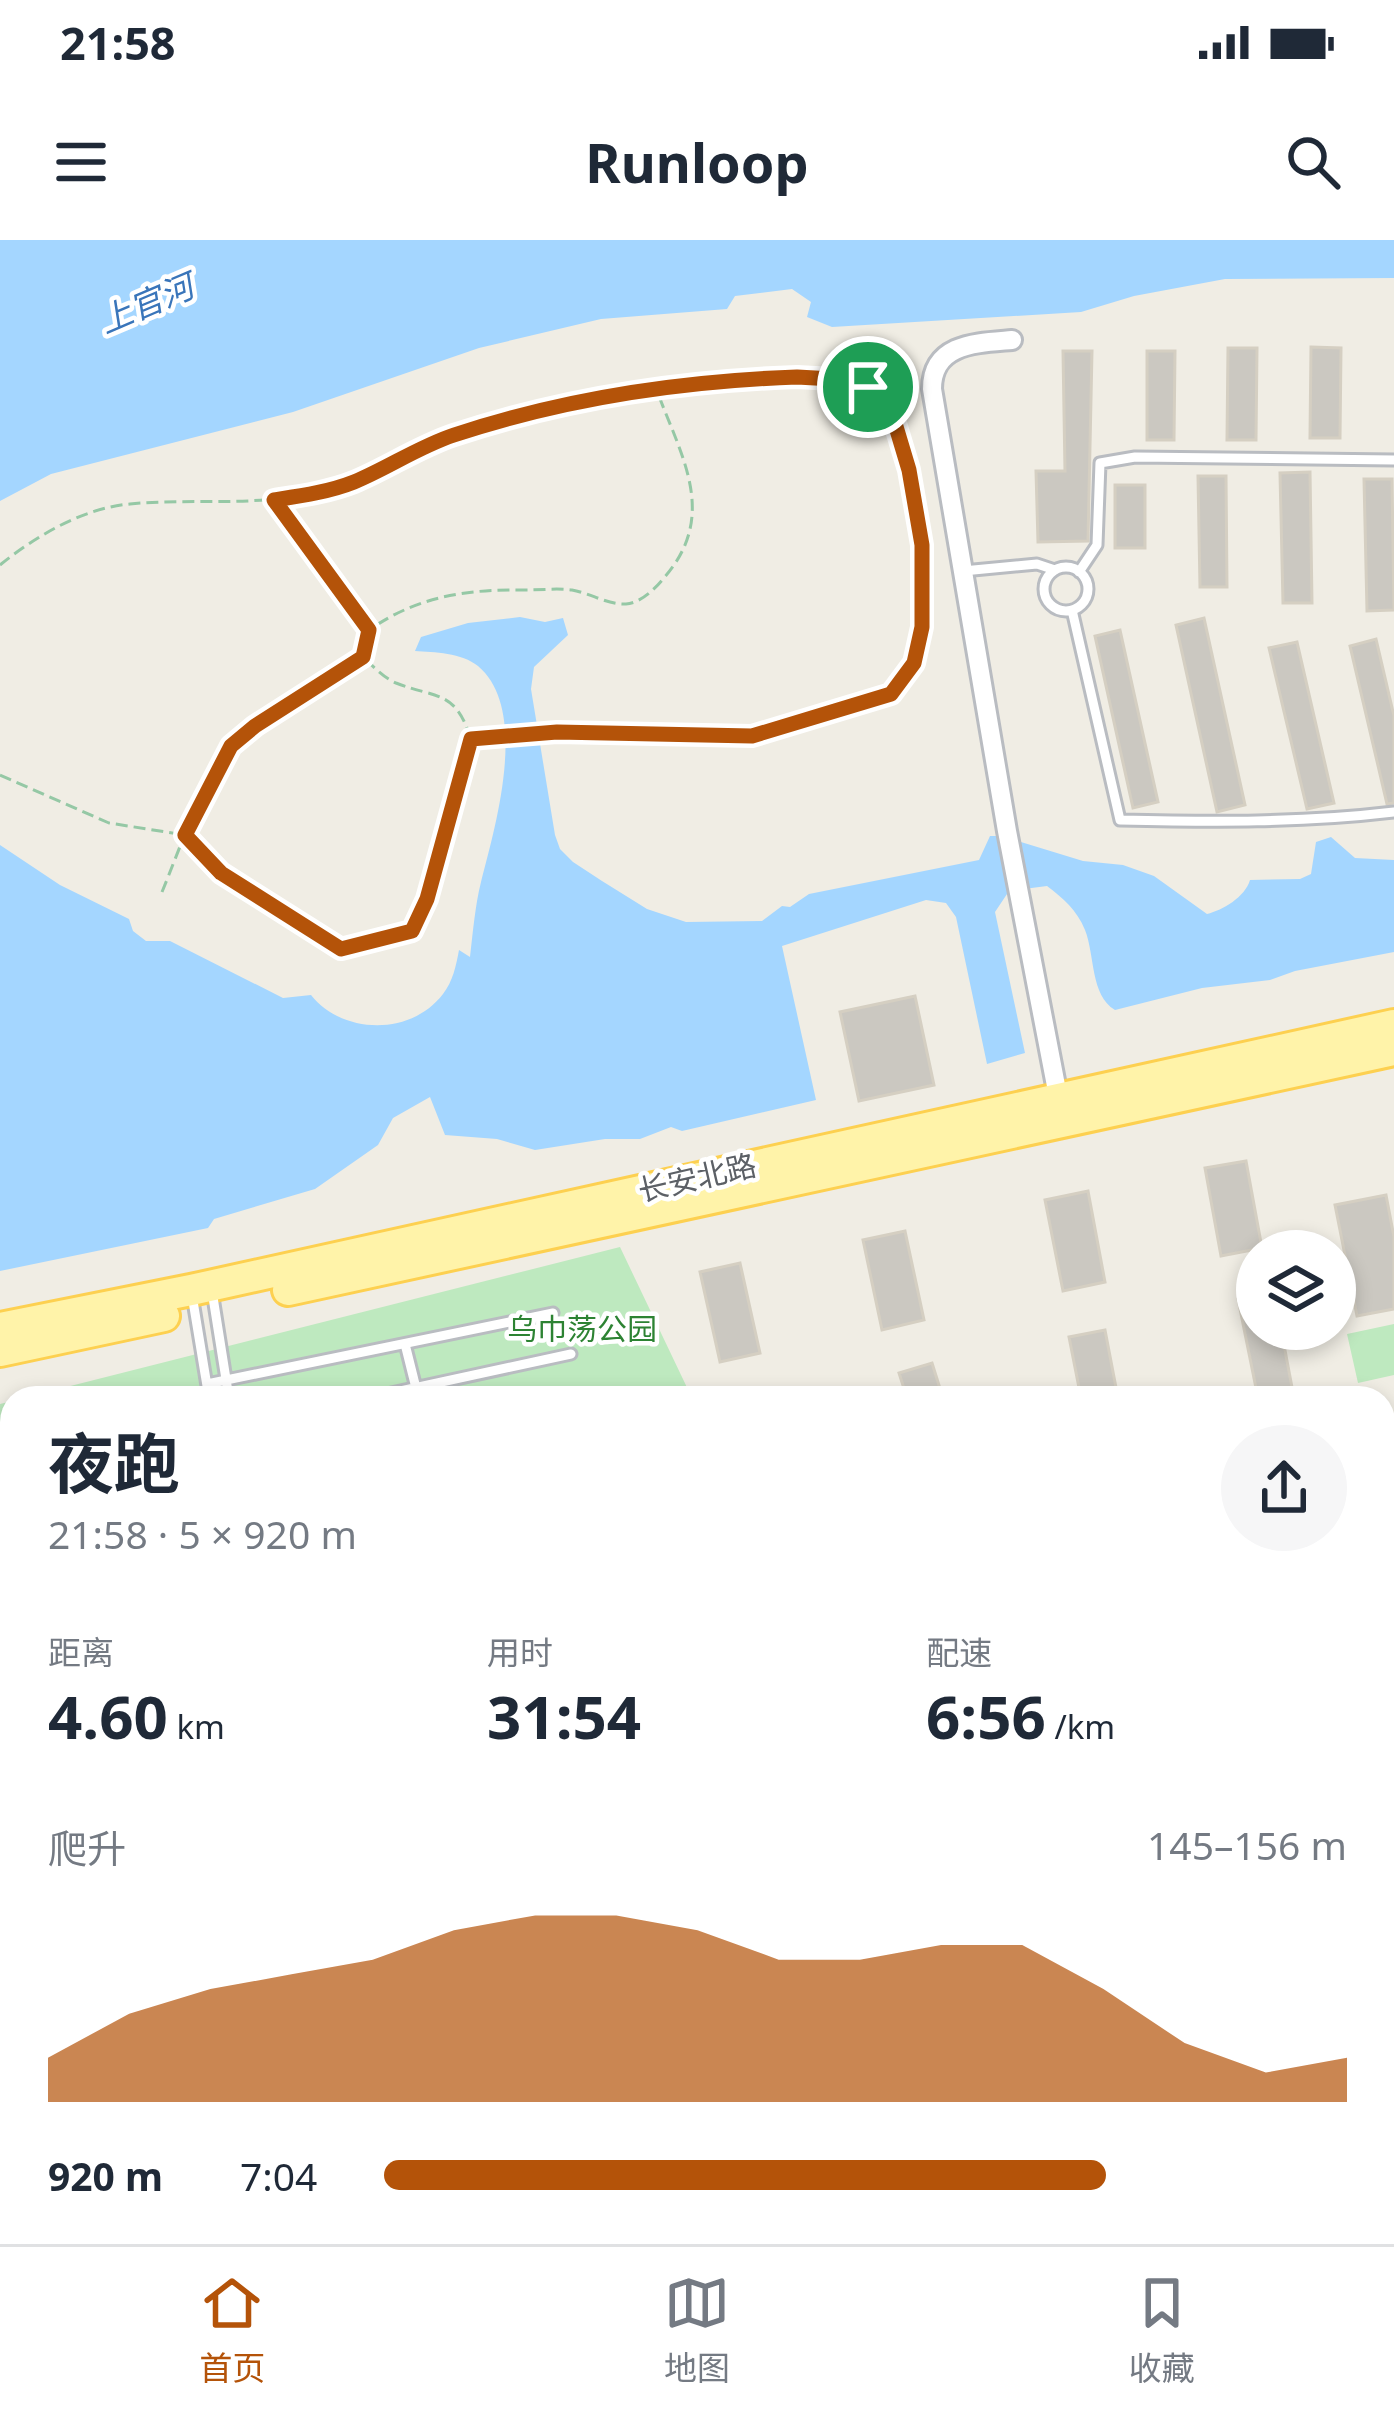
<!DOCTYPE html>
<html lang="zh">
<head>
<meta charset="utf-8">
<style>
  body { margin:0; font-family:"Noto Sans","Noto Sans SC",sans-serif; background:#f6f6f7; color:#1f2937; height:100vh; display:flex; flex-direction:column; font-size:45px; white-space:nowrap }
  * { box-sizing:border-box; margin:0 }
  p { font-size:39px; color:#747a83 }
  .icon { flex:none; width:66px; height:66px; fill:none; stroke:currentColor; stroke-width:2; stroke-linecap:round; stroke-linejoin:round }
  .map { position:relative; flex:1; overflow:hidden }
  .sheet { position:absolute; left:0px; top:1146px; width:1395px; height:858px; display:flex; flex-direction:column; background:#fff; border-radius:36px 36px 0 0; box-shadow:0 6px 18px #0003 }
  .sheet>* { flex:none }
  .controls { position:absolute; left:1236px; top:990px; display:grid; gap:24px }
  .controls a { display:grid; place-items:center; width:120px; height:120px; border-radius:50%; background:#fff; box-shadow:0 6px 18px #0003; font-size:60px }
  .pin { position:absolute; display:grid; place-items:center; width:102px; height:102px; color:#fff; margin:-51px; border:6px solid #fff; border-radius:50%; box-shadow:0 3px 12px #0007 }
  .round { display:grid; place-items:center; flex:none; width:126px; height:126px; border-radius:63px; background:#f6f6f7 }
  .headline { display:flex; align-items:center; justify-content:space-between; height:204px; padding:0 48px }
  h1 { font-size:66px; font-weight:700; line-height:90px }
  .metrics { display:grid; grid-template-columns:repeat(3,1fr); gap:18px; height:204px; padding:12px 48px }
  .metrics div { display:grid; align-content:center }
  .metrics b { font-size:60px; font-weight:700 }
  .metrics small { font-size:33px; font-weight:400 }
  .metrics p { font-size:33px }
  .chart { height:336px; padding:24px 48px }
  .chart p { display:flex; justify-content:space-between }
  .chart svg { width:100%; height:216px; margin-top:12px; fill:#b45309; opacity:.7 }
  ul { padding:0 48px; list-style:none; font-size:39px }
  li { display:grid; grid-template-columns:192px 144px 1fr; align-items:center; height:90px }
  li i { height:30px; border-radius:15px; background:#b45309 }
  .status { display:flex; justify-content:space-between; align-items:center; height:84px; padding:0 60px; background:#fff; direction:ltr }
  .status svg { height:33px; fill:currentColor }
  header { display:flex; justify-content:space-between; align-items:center; height:156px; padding:0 48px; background:#fff; font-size:54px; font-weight:700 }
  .dock { display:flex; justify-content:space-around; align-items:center; height:168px; border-top:3px solid #e0e1e3; background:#fff; font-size:33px; color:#747a83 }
  .dock a { display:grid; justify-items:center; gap:6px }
  .dock .on { color:#b45309 }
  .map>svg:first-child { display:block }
  .green { fill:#bee9bf }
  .water { fill:#a4d6ff }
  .building { fill:#cbc8c1; stroke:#d5cfc2; stroke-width:3 }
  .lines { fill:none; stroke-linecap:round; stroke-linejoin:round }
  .service-casing { stroke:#b9bcc1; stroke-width:15 }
  .minor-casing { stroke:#b9bcc1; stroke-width:24 }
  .secondary-casing { stroke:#b9bdc3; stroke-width:33 }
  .primary-casing { stroke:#fdd050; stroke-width:36 }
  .path { stroke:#95c8a5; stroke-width:3; stroke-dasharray:12 6; stroke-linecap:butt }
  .service { stroke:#fff; stroke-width:9 }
  .minor { stroke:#fff; stroke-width:18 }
  .secondary { stroke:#fff; stroke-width:27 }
  .primary { stroke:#fff3a9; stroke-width:30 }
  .route-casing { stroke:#fff; stroke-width:24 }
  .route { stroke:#b45309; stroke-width:15 }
  .labels { text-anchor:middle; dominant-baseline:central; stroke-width:9; stroke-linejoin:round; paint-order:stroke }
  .street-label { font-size:30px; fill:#5c6066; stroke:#fff }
  .park-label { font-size:30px; fill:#2d8333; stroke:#fff }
  .water-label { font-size:33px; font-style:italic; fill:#3975ba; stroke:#fff }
</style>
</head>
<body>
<div class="status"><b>21:58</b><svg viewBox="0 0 49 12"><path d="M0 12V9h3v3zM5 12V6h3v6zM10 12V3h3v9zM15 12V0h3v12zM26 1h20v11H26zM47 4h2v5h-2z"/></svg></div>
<header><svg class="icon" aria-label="menu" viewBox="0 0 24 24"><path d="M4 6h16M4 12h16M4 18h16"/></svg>Runloop<svg class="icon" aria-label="search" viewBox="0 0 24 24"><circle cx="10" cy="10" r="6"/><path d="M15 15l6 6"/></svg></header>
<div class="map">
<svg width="1394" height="2004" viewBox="0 0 1394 2004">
  <rect width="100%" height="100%" fill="#f0ede4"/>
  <path class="green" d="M620 1007 692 1158H23Z
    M1394 1084V1135L1358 1143 1347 1094Z
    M12 1161V1504L0 1448V1164Z
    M117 1992H1087L1093 2004H120Z"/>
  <path class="water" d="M0 0H1394V38L1225 39 1134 56 1081 72 832 87 807 77 811 62 792 49 735 56 727 69 601 79 479 108 293 172 51 234 0 261Z
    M520 377 545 382 563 378 568 395 534 427 531 449 555 595 560 609 573 622 602 641 647 669 686 682 762 681 782 666 790 667 809 654 979 620 990 596H1001L1083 621 1123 625 1154 636 1207 674C1223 670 1245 657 1250 640L1300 639 1311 634 1316 602 1331 597 1355 618 1394 620V712L1295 731 1270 740 1202 748 1115 770C1090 755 1095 715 1085 690 1077 670 1063 658 1047 646L1009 651 995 672 1025 813 987 824 956 677 946 663 926 660 782 706 816 860 682 891 671 887 640 899H605L535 910 497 899 445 895 430 857 393 878 378 905 315 949 214 979 208 988 0 1031V605L60 645 129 679 133 691 146 701H170L283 758 311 755C342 794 410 797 443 754 453 741 456 726 459 710L470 717C473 692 475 666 481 642 495 587 530 470 478 426 462 413 434 412 415 411L421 397 468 383Z
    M156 1992H477L480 2003 505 2002 508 1992H727L714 2004H159Z
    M817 1992H1097L1099 2004H833Z"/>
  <path class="building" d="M1311 107 1341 108 1340 198H1310Z
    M1228 108H1257L1256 200H1227Z
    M1063 111H1092L1088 301 1038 302 1036 231H1065Z
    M1147 111H1175L1174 200H1147Z
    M1310 232 1312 363H1283L1280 233Z
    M1198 236H1226L1227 347H1200Z
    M1364 239H1392L1394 370 1367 371Z
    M1115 245H1145V308H1115Z
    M1204 378 1245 565 1217 572 1176 385Z
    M1120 390 1158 562 1133 568 1095 396Z
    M1376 399 1394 476V563L1387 564 1350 406Z
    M1297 402 1334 563 1307 569 1269 408Z
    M915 756 934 845 859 861 840 772Z
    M1246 921 1262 1008 1221 1016 1205 928Z
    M1088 951 1105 1042 1063 1051 1045 960Z
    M1386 955 1394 997V1069L1357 1076 1335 965Z
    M905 991 924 1080 882 1090 863 1000Z
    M740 1023 760 1113 720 1122 700 1032Z
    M1257 1055V1089H1281L1294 1158H1258L1238 1059Z
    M1105 1090 1118 1158H1081L1069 1097Z
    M932 1123 943 1158H907L899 1133Z"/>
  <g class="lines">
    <g class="service-casing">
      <path id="service" d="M1044 349a22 22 0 1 1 44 0a22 22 0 1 1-44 0Z
        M963 331 1037 324 1055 330
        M1079 332 1097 305 1100 223 1135 217 1394 220
        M1072 370 1120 580C1212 582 1302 583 1394 572
        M212 1051 229 1158
        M192 1055 209 1158
        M405 1104 416 1148
        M207 1144 553 1073
        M368 1158 571 1114
        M497 1992V2004"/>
    </g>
    <g class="minor-casing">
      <path id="minor" d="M1012 100C977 103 932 103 932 149L1007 591 1058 856"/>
    </g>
    <g class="secondary-casing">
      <path id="secondary" d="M0 1549 12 1608
        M90 1992 92 2004"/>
    </g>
    <g class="primary-casing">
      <path id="primary" d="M288 1050 1394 810
        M0 1088 191 1050 1394 785
        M0 1111 164 1076"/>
    </g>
    <path class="path" d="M274 261 368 389
      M0 325C36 296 83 268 130 264 191 258 252 267 312 253 361 242 400 213 447 197 575 155 716 133 851 140L868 147 894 180 909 230 922 305V387L914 423 891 454 752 496 557 492 471 499
      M0 535 109 583 185 595 222 633 341 709 413 691 427 659 471 499C455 449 437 459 396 443 384 438 374 427 364 418
      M162 652C179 611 203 540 230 507 257 475 326 440 363 417L369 390C418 356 467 349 526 350 541 350 557 348 572 350 590 353 608 365 626 364 640 363 654 350 663 339 719 276 682 218 657 151"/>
    <use href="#service" class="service"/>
    <use href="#minor" class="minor"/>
    <use href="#secondary" class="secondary"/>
    <use href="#primary" class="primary"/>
  </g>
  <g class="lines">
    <g class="route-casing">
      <path id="route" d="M797 137 851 140 868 147 894 180 909 230 922 305V387L914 423 891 454 752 496 557 492 471 499 427 659 412 691 341 709 221 633 185 595 231 506 255 486 363 417 369 390 274 260C300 256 329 252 354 242 388 228 418 207 454 195 563 159 682 141 797 137Z"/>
    </g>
    <use href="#route" class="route"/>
  </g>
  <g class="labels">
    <g class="street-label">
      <text transform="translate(697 937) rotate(-13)">长安北路</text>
    </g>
    <g class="park-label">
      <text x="582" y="1088">乌巾荡公园</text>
    </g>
    <g class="water-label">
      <text transform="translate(146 63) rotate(-23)">上官河</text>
    </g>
  </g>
</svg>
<div class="controls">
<a><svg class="icon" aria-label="layers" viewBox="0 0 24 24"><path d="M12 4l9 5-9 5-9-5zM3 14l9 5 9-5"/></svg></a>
</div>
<div class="pin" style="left:868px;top:147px;background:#1e9e55"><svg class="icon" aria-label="arrive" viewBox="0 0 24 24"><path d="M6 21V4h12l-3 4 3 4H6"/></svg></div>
<section class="sheet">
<div class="headline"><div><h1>夜跑</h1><p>21:58 · 5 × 920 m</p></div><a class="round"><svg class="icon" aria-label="share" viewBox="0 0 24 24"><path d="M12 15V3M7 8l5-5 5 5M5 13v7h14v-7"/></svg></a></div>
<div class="metrics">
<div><p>距离</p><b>4.60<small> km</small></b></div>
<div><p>用时</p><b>31:54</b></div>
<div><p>配速</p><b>6:56<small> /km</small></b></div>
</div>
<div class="chart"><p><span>爬升</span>145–156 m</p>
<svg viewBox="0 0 160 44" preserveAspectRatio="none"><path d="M0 44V35L10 26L20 21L30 18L40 15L50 9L60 6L70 6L80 9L90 15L100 15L110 12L120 12L130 21L140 32L150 38L160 35V44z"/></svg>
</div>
<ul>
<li><b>920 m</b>7:04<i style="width:75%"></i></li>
</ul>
</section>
</div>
<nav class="dock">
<a class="on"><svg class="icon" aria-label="home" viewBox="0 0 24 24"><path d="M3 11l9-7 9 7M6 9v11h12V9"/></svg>首页</a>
<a><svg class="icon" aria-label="map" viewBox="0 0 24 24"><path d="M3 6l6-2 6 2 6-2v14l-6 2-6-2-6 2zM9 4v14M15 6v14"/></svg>地图</a>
<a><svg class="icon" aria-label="saved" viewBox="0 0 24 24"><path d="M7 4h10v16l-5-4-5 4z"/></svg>收藏</a>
</nav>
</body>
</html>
